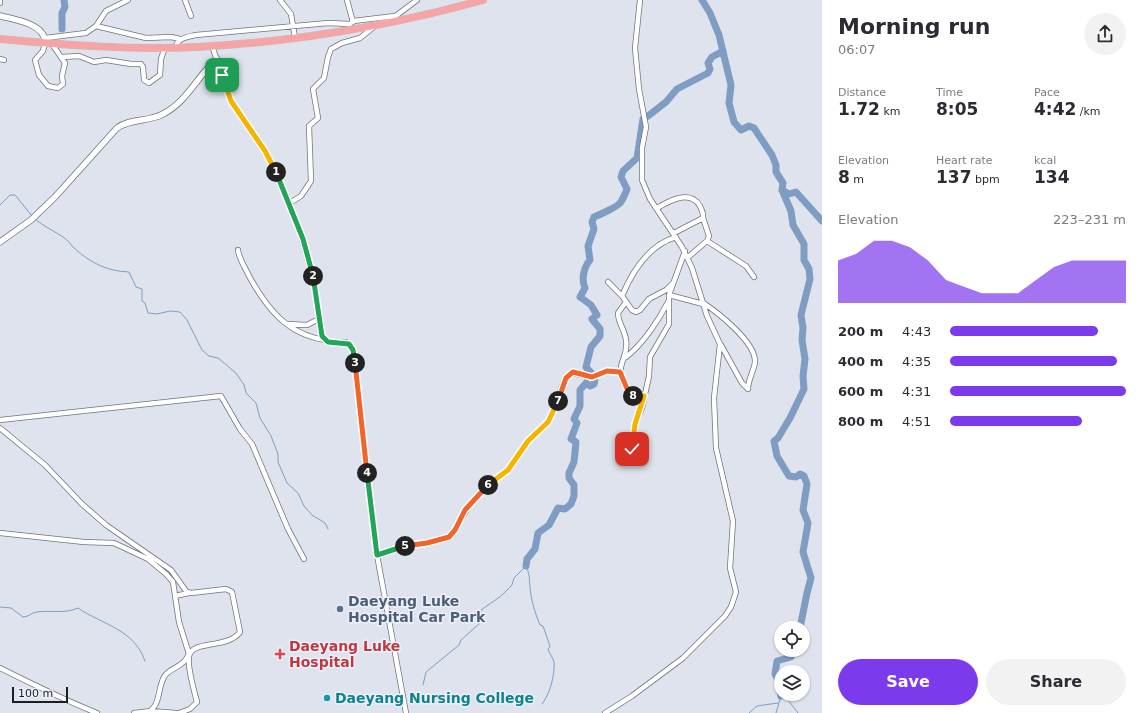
<!DOCTYPE html>
<html lang="en">
<head>
<meta charset="utf-8">
<style>
  body { margin:0; font-family:"DejaVu Sans",sans-serif; background:#f2f2f3; color:#2b2b33; height:100vh; display:flex; flex-direction:column; font-size:15px; white-space:nowrap }
  * { box-sizing:border-box; margin:0 }
  p { font-size:13px; color:#7c7c81 }
  .icon { flex:none; width:22px; height:22px; fill:none; stroke:currentColor; stroke-width:2; stroke-linecap:round; stroke-linejoin:round }
  .map { position:relative; flex:1; overflow:hidden }
  .side { display:flex; flex-direction:column; background:#fff; width:320px }
  .side>* { flex:none }
  .fabs { position:absolute; left:774px; top:621px; display:grid; gap:8px }
  .fabs a { display:grid; place-items:center; width:36px; height:36px; border-radius:50%; background:#fff; box-shadow:0 1px 3px #0004; font-size:20px }
  .scale { position:absolute; left:12px; bottom:10px; width:56px; box-sizing:border-box; padding-left:4px; border:2px solid #1d1e22; border-top:0; font-size:11px; line-height:14px; white-space:nowrap; color:#1d1e22; -webkit-text-stroke:3px #ecf0fa; paint-order:stroke }
  .pin { position:absolute; display:grid; place-items:center; width:34px; height:34px; color:#fff; margin:-17px; border-radius:8px; box-shadow:0 2px 6px #0006 }
  .km { position:absolute; width:20px; height:20px; margin:-10px; border-radius:50%; background:#222; color:#fff; font-size:11px; line-height:20px; text-align:center }
  .round { display:grid; place-items:center; flex:none; width:42px; height:42px; border-radius:21px; background:#f2f2f3 }
  .headline { display:flex; align-items:center; justify-content:space-between; height:68px; padding:0 16px }
  h1 { font-size:22px; font-weight:600; line-height:30px }
  .stats { display:grid; grid-template-columns:repeat(3,1fr); gap:6px; height:68px; padding:4px 16px }
  .stats div { display:grid; align-content:center }
  .stats b { font-size:17px; font-weight:600 }
  .stats small { font-size:11px; font-weight:400 }
  .stats p { font-size:11px }
  .chart { height:112px; padding:8px 16px }
  .chart p { display:flex; justify-content:space-between }
  .chart svg { width:100%; height:72px; margin-top:4px; fill:#7c3aed; opacity:.7 }
  .action { display:flex; gap:8px; margin-top:auto; padding:8px 16px }
  .action a { flex:1; height:46px; border-radius:24px; background:#7c3aed; color:#fff; font-size:16px; font-weight:600; line-height:46px; text-align:center }
  .action a+a { background:#f2f2f3; color:#2b2b33 }
  ul { padding:0 16px; list-style:none; font-size:13px }
  li { display:grid; grid-template-columns:64px 48px 1fr; align-items:center; height:30px }
  li i { height:10px; border-radius:5px; background:#7c3aed }
  main { display:flex; flex:1; min-height:0 }
  .map>svg:first-child { display:block }
  .lines { fill:none; stroke-linecap:round; stroke-linejoin:round }
  .stream { stroke:#7f9dc3; stroke-width:1 }
  .river { stroke:#7f9dc3; stroke-width:7 }
  .minor-casing { stroke:#70737c; stroke-width:6 }
  .tertiary-casing { stroke:#70737c; stroke-width:7 }
  .trunk-casing { stroke:#c0c0c1; stroke-width:8 }
  .minor { stroke:#fff; stroke-width:4.5 }
  .tertiary { stroke:#fff; stroke-width:5.5 }
  .trunk { stroke:#f6a4a6; stroke-width:7 }
  .split-1-casing { stroke:#fff; stroke-width:8 }
  .split-2-casing { stroke:#fff; stroke-width:8 }
  .split-3-casing { stroke:#fff; stroke-width:8 }
  .split-4-casing { stroke:#fff; stroke-width:8 }
  .split-5-casing { stroke:#fff; stroke-width:8 }
  .split-6-casing { stroke:#fff; stroke-width:8 }
  .split-7-casing { stroke:#fff; stroke-width:8 }
  .split-8-casing { stroke:#fff; stroke-width:8 }
  .split-9-casing { stroke:#fff; stroke-width:8 }
  .split-1 { stroke:#f5b400; stroke-width:5 }
  .split-2 { stroke:#22a559; stroke-width:5 }
  .split-3 { stroke:#22a559; stroke-width:5 }
  .split-4 { stroke:#f0652b; stroke-width:5 }
  .split-5 { stroke:#22a559; stroke-width:5 }
  .split-6 { stroke:#f0652b; stroke-width:5 }
  .split-7 { stroke:#f5b400; stroke-width:5 }
  .split-8 { stroke:#f0652b; stroke-width:5 }
  .split-9 { stroke:#f5b400; stroke-width:5 }
  .service-dot { fill:#5c6f8a; stroke:#ecf0fa; stroke-width:1.5 }
  .health-dot { fill:#e0444e; stroke:#ecf0fa; stroke-width:1.5 }
  .culture-dot { fill:#0f9aa8; stroke:#ecf0fa; stroke-width:1.5 }
  .labels { text-anchor:middle; dominant-baseline:central; stroke-width:3; stroke-linejoin:round; paint-order:stroke }
  .service-label { font-size:14px; font-weight:bold; fill:#4e5e75; stroke:#ecf0fa; text-anchor:start }
  .health-label { font-size:14px; font-weight:bold; fill:#be3a42; stroke:#ecf0fa; text-anchor:start }
  .culture-label { font-size:14px; font-weight:bold; fill:#0d838f; stroke:#ecf0fa; text-anchor:start }
</style>
</head>
<body>
<main>
<div class="map">
<svg width="822" height="713" viewBox="0 0 822 713">
  <rect width="100%" height="100%" fill="#dfe3ed"/>
  <g class="lines">
    <path class="stream" d="M0 205 10 195H15L32 216
      M35 219C43 226 54 231 63 237 68 240 70 244 74 248 91 263 106 271 129 272L136 287 142 289V301L145 303 148 313 157 314 170 311 180 312 187 320 202 350 209 356 218 358 236 373 244 385 246 393 256 403 260 418 271 436 278 454V462L287 483 298 493 304 506 312 515 325 523 328 529
      M0 607 11 608 23 617C29 617 32 612 37 612 51 610 65 614 78 608 103 625 134 629 145 661
      M423 685 426 672 459 645 461 640 479 624 481 610 501 596 512 585 514 578 526 566C530 575 529 578 530 587 531 600 535 613 540 625L543 626 550 646 548 650C550 654 553 658 554 662 555 675 550 694 542 704
      M749 713 757 706 778 703
      M776 713 781 696 788 700 798 713"/>
    <path class="river" d="M702 0 710 13 719 35 731 85 729 103 734 122 741 130 749 126 754 128 772 155 776 165V172L783 183 782 190 791 211 793 225 804 244V260L809 269 810 279 801 315 803 328 802 340 805 359 803 376 804 389 790 418 778 438 774 441 777 456 789 476 796 477 800 474 804 476 807 484 803 510 808 523 803 552 811 578 807 593 800 628
      M62 29V13L65 7 64 0
      M648 116 666 102 677 89 708 73 710 69 708 63 712 57 723 51
      M782 190 789 194 796 192 822 221
      M526 566 527 559 535 549 538 533 549 525 558 508 565 509 571 504 574 496V485L569 478V473L574 462 576 442 571 439 577 423 574 419 580 406V390L586 383 590 386 594 384C597 376 591 373 586 367L591 347 600 336V329L592 319 597 315 591 305 580 297 585 288C581 279 584 267 590 260L588 246 594 229 592 222 594 217C599 215 617 207 620 203 622 201 626 192 627 189L621 177 623 171 637 158 643 119
      M781 696 778 680 775 674 777 661 791 657 795 650"/>
    <g class="minor-casing">
      <path id="minor" d="M185 0 191 16
        M280 0 291 14 295 38
        M347 0 353 22
        M0 3V0
        M393 18 417 0
        M96 26 146 38 171 37 180 39
        M45 38 86 33 96 26 106 11 128 0
        M45 43 43 51 35 60 39 75 48 86 58 88 63 84 62 76 65 63 52 44
        M212 46 231 101 273 164 300 232 315 286 321 331 325 340 328 343 346 342 353 350 377 555 406 713
        M176 47C177 38 188 37 196 35L328 23 350 24 353 21 395 16
        M62 57 79 56 94 62 106 60 131 64H141L143 67 144 80 149 83 160 75 161 59 165 47
        M0 59 4 60
        M288 204 301 196 311 181 309 126 318 118 313 89 324 78 328 57 331 49 342 43 360 38 375 26
        M657 208C669 201 690 189 700 206 702 211 704 214 703 218L674 233
        M703 218 709 236 707 241
        M238 250C239 259 245 267 249 276 266 307 286 334 325 340
        M687 258 707 241 746 266 754 277
        M608 282 622 296 632 310 636 312 640 310 649 299 666 290 672 284
        M669 295 703 304
        M622 296C632 272 649 245 676 237
        M626 302 618 313C618 323 625 330 626 340 628 353 623 356 621 367 619 375 626 394 635 397 638 397 641 396 644 396
        M702 302C717 312 756 342 755 362 754 371 748 379 748 389
        M288 324 307 325 319 319
        M721 345 742 383 748 389
        M626 357C642 345 659 320 668 302
        M0 420 221 396 240 429 252 444 288 529 304 559
        M0 428 45 465 82 504 106 525 171 570 186 591 191 593 226 589 232 592 240 632C228 649 192 640 189 656 187 667 194 690 197 702L190 709 179 713
        M632 449 635 424 642 408 649 376 650 357 669 324V295L685 251
        M0 533 84 542 114 543 148 559 166 574 173 582 179 622 189 654C187 658 185 662 181 664 175 669 168 670 164 677 157 690 161 706 147 713
        M377 555 391 550 444 539 452 535 469 506 488 485 508 470 528 441 549 421 564 381 571 373 592 377 607 371 620 372
        M175 596 189 593
        M0 668C32 684 64 700 97 713
        M134 713 151 711 176 713
        M605 713 632 696 683 658 725 616 731 607 736 592 730 568 733 521 716 448 714 398 720 344 707 316 692 268 682 247 650 199 642 180V148L646 127 639 89 635 48 640 0"/>
    </g>
    <g class="tertiary-casing">
      <path id="tertiary" d="M0 16C14 19 46 24 45 43
        M0 242 31 220 55 197 117 128C131 118 149 122 163 114 187 102 197 76 217 59"/>
    </g>
    <g class="trunk-casing">
      <path id="trunk" d="M0 39C65 45 131 50 197 47 293 42 390 26 483 0"/>
    </g>
    <use href="#minor" class="minor"/>
    <use href="#tertiary" class="tertiary"/>
    <use href="#trunk" class="trunk"/>
  </g>
  <g class="lines">
    <g class="split-1-casing">
      <path id="split-1" d="M222 75 231 101 265 151 276 172"/>
    </g>
    <g class="split-2-casing">
      <path id="split-2" d="M276 172 303 239 313 276"/>
    </g>
    <g class="split-3-casing">
      <path id="split-3" d="M313 276 322 336 328 342 349 344 353 350 355 363"/>
    </g>
    <g class="split-4-casing">
      <path id="split-4" d="M355 363 367 473"/>
    </g>
    <g class="split-5-casing">
      <path id="split-5" d="M367 473 377 555 405 546"/>
    </g>
    <g class="split-6-casing">
      <path id="split-6" d="M405 546 427 543 449 537 455 530 465 510 488 485"/>
    </g>
    <g class="split-7-casing">
      <path id="split-7" d="M488 485 508 470 528 441 548 422 558 401"/>
    </g>
    <g class="split-8-casing">
      <path id="split-8" d="M558 401 566 378 573 372 592 377 607 371 620 372 628 391 633 396"/>
    </g>
    <g class="split-9-casing">
      <path id="split-9" d="M632 449 635 424 644 396H633"/>
    </g>
    <use href="#split-1" class="split-1"/>
    <use href="#split-2" class="split-2"/>
    <use href="#split-3" class="split-3"/>
    <use href="#split-4" class="split-4"/>
    <use href="#split-5" class="split-5"/>
    <use href="#split-6" class="split-6"/>
    <use href="#split-7" class="split-7"/>
    <use href="#split-8" class="split-8"/>
    <use href="#split-9" class="split-9"/>
  </g>
  <circle class="service-dot" cx="340" cy="609" r="4"/>
  <path class="health-dot" d="M278 648h4v4h4v4h-4v4h-4v-4h-4v-4h4z"/>
  <circle class="culture-dot" cx="327" cy="698" r="4"/>
  <g class="labels">
    <g class="service-label">
      <text x="348" y="601">Daeyang Luke<tspan x="348" dy="16">Hospital Car Park</tspan></text>
    </g>
    <g class="health-label">
      <text x="289" y="646">Daeyang Luke<tspan x="289" dy="16">Hospital</tspan></text>
    </g>
    <g class="culture-label">
      <text x="335" y="698">Daeyang Nursing College</text>
    </g>
  </g>
</svg>
<div class="fabs">
<a><svg class="icon" aria-label="locate" viewBox="0 0 24 24"><circle cx="12" cy="12" r="6"/><path d="M12 2v4M12 18v4M2 12h4M18 12h4"/></svg></a>
<a><svg class="icon" aria-label="layers" viewBox="0 0 24 24"><path d="M12 4l9 5-9 5-9-5zM3 14l9 5 9-5"/></svg></a>
</div>
<div class="scale">100 m</div>
<div class="pin" style="left:222px;top:75px;background:#1e9e55"><svg class="icon" aria-label="arrive" viewBox="0 0 24 24"><path d="M6 21V4h12l-3 4 3 4H6"/></svg></div>
<div class="pin" style="left:632px;top:449px;background:#d93025"><svg class="icon" aria-label="check" viewBox="0 0 24 24"><path d="M5 12l5 5 9-10"/></svg></div>
<b class="km" style="left:276px;top:172px">1</b>
<b class="km" style="left:313px;top:276px">2</b>
<b class="km" style="left:355px;top:363px">3</b>
<b class="km" style="left:367px;top:473px">4</b>
<b class="km" style="left:405px;top:546px">5</b>
<b class="km" style="left:488px;top:485px">6</b>
<b class="km" style="left:558px;top:401px">7</b>
<b class="km" style="left:633px;top:396px">8</b>
</div>
<section class="side">
<div class="headline"><div><h1>Morning run</h1><p>06:07</p></div><a class="round"><svg class="icon" aria-label="share" viewBox="0 0 24 24"><path d="M12 15V3M7 8l5-5 5 5M5 13v7h14v-7"/></svg></a></div>
<div class="stats">
<div><p>Distance</p><b>1.72<small> km</small></b></div>
<div><p>Time</p><b>8:05</b></div>
<div><p>Pace</p><b>4:42<small> /km</small></b></div>
</div>
<div class="stats">
<div><p>Elevation</p><b>8<small> m</small></b></div>
<div><p>Heart rate</p><b>137<small> bpm</small></b></div>
<div><p>kcal</p><b>134</b></div>
</div>
<div class="chart"><p><span>Elevation</span>223–231 m</p>
<svg viewBox="0 0 160 44" preserveAspectRatio="none"><path d="M0 44V18L10 14L20 6L30 6L40 10L50 18L60 30L70 34L80 38L90 38L100 38L110 30L120 22L130 18L140 18L150 18L160 18V44z"/></svg>
</div>
<ul>
<li><b>200 m</b>4:43<i style="width:84%"></i></li>
<li><b>400 m</b>4:35<i style="width:95%"></i></li>
<li><b>600 m</b>4:31<i style="width:100%"></i></li>
<li><b>800 m</b>4:51<i style="width:75%"></i></li>
</ul>
<div class="action"><a>Save</a><a>Share</a></div>
</section>
</main>
</body>
</html>
